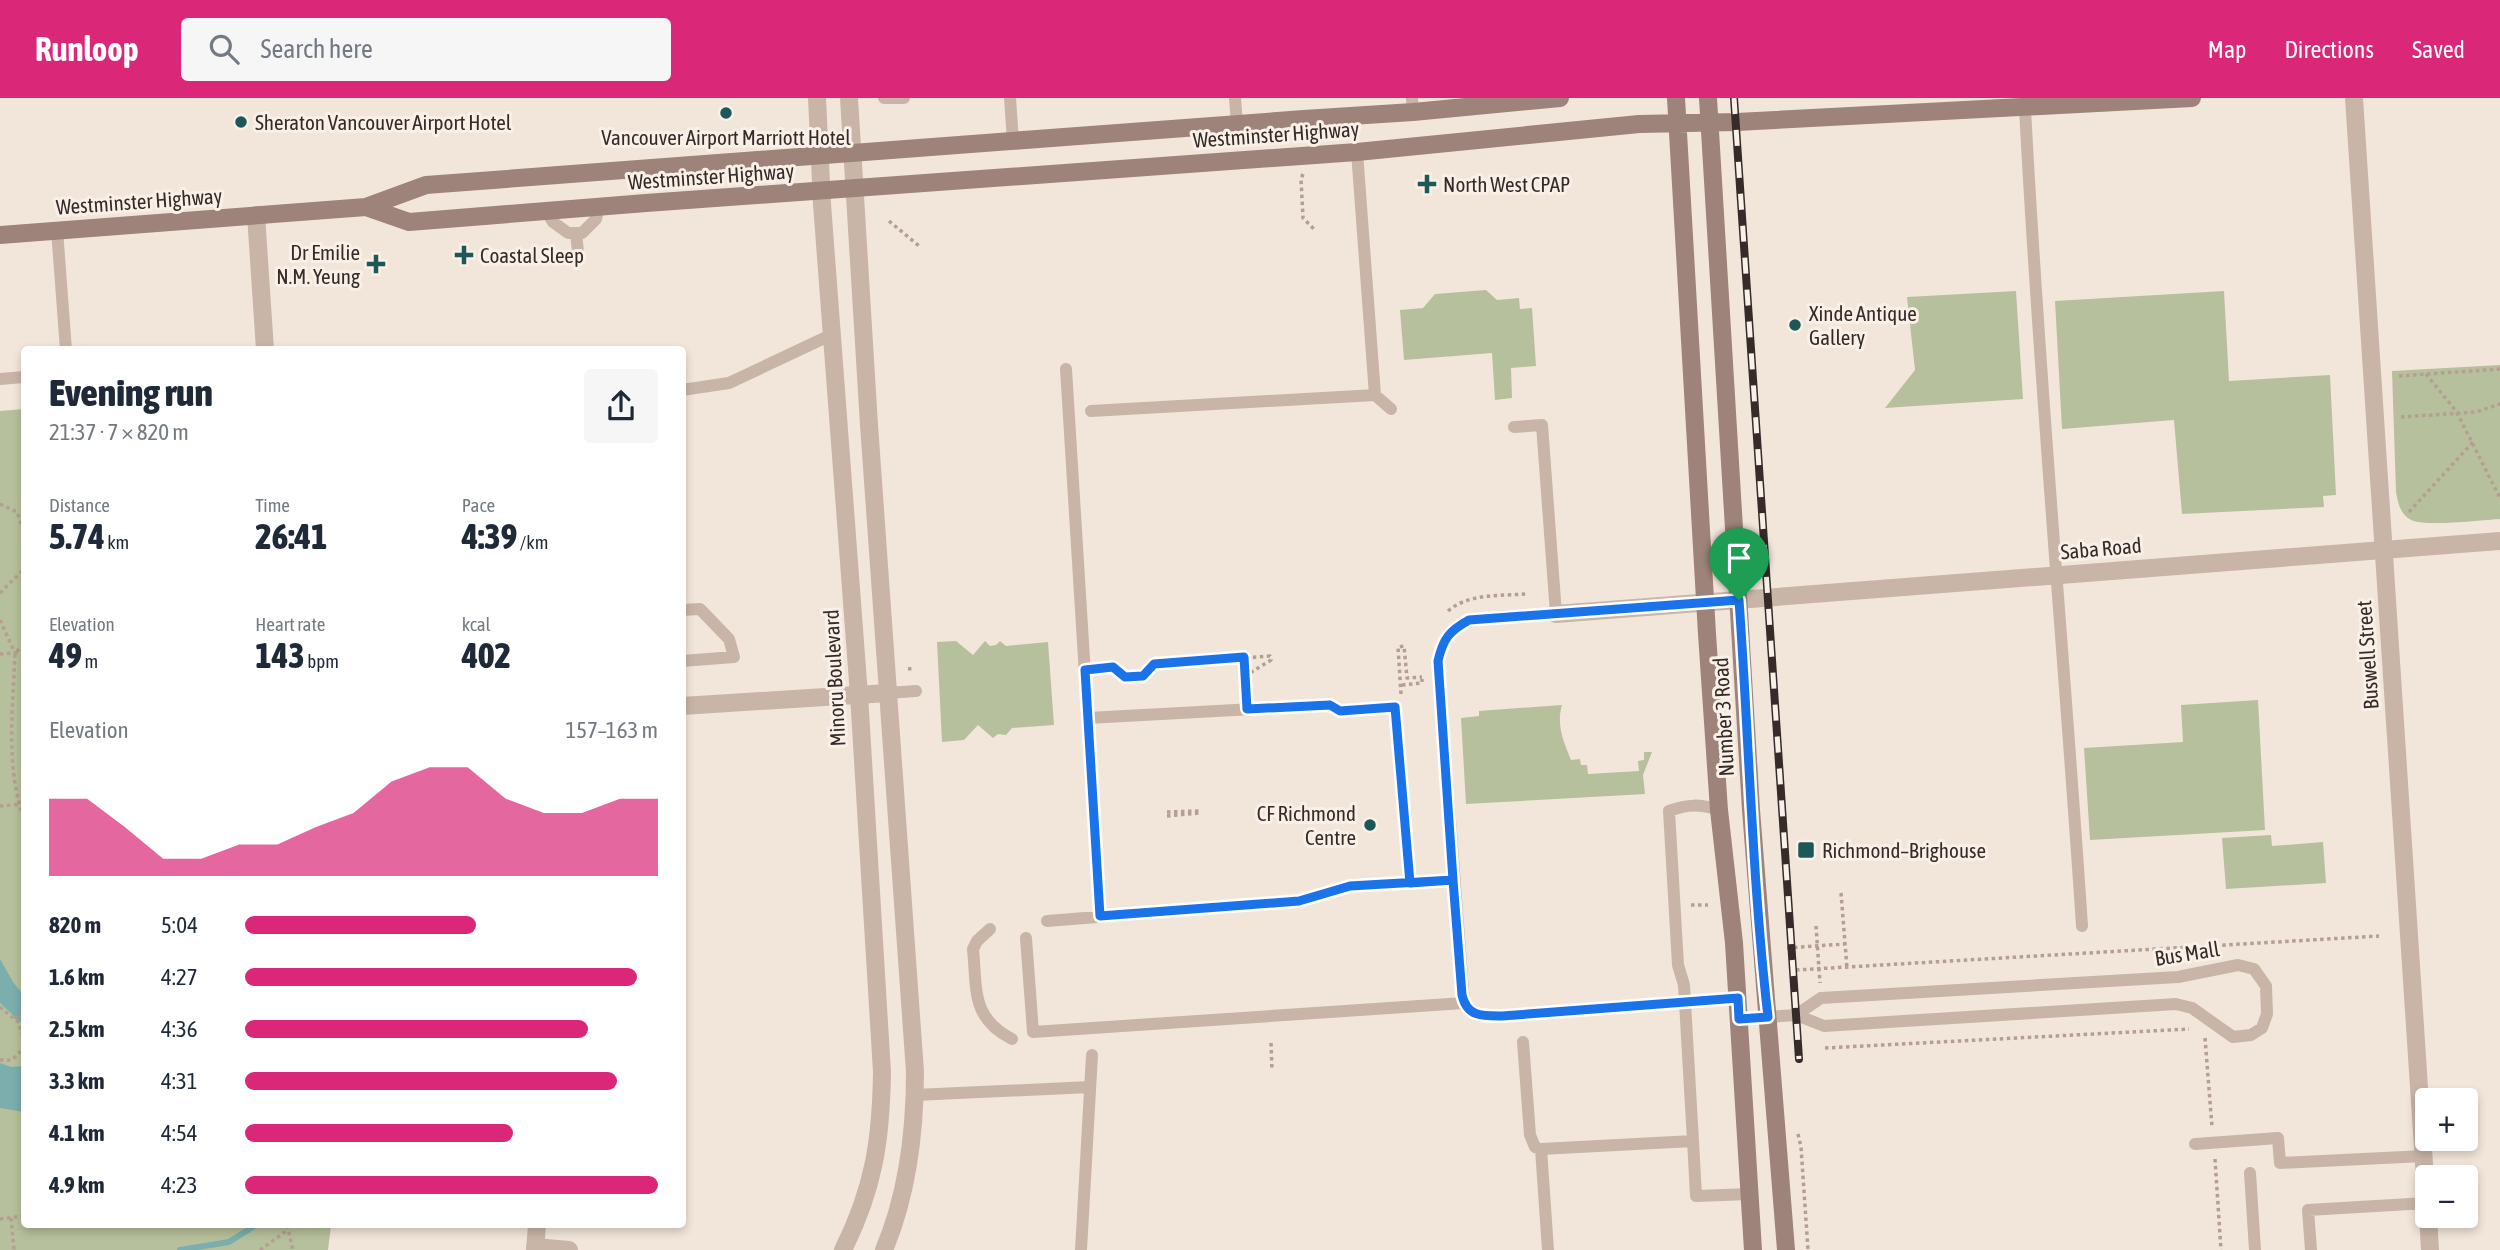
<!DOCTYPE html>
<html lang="en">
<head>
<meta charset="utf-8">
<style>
  body { margin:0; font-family:"Asap Condensed",sans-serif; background:#f6f6f7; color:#1f2937; height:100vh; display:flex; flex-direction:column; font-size:26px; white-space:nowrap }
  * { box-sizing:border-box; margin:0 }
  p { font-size:23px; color:#747a83 }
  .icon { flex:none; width:38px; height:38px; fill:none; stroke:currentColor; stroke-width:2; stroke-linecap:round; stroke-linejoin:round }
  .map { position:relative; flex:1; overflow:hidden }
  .drawer { position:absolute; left:21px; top:248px; width:665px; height:882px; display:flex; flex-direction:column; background:#fff; border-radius:7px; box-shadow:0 4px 10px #0003 }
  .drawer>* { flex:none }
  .buttons { position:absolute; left:2415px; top:990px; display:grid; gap:14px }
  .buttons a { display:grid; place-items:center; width:63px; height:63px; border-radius:7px; background:#fff; box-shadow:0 4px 10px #0003; font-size:35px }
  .pin { position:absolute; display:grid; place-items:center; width:60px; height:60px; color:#fff; margin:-72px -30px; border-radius:50% 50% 50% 0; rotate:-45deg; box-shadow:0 0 7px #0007 }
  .pin .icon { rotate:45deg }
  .round { display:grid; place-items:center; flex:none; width:74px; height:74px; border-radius:7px; background:#f6f6f7 }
  .overview { display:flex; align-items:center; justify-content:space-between; height:119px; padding:0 28px }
  h1 { font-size:38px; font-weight:800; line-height:52px }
  .figures { display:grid; grid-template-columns:repeat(3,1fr); gap:10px; height:119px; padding:7px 28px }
  .figures div { display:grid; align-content:center }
  .figures b { font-size:35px; font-weight:800 }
  .figures small { font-size:19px; font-weight:400 }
  .figures p { font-size:19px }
  .chart { height:196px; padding:14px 28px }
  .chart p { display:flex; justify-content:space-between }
  .chart svg { width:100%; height:126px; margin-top:7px; fill:#db2777; opacity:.7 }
  ul { padding:0 28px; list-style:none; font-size:23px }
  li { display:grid; grid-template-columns:112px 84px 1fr; align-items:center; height:52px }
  li i { height:18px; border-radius:9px; background:#db2777 }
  header { display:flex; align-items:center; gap:42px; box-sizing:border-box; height:98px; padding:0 35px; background:#db2777; color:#fff }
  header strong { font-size:33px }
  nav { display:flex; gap:38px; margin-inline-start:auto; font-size:24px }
  .search { width:490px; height:63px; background:#f6f6f7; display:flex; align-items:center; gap:18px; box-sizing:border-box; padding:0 24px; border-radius:7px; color:#747a83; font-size:26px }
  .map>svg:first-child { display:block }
  .green { fill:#b7c09c }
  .water { fill:#7baead }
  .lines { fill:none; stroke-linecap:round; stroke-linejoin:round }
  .stream { stroke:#7baead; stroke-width:6 }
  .path { stroke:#b59e92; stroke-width:3.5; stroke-dasharray:3.5 3.5; stroke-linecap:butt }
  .service { stroke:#c9b5a8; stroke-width:12 }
  .minor { stroke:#c9b5a8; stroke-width:18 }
  .tertiary { stroke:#c9b5a8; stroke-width:18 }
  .secondary { stroke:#9d8379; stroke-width:18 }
  .rail-casing { stroke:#362b28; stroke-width:8 }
  .rail { stroke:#f9f0e8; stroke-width:5; stroke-dasharray:16; stroke-linecap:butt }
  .route-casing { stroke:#fff; stroke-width:14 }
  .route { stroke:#1a73e8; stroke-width:9 }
  .poi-dot { fill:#1e5757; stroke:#f9f0e8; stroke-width:2.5 }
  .labels { text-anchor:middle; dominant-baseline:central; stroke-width:6; stroke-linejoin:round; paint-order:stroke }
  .poi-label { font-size:21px; fill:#362b28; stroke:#f9f0e8; text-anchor:start }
  .street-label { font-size:21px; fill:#362b28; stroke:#f9f0e8 }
</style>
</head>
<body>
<header>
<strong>Runloop</strong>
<div class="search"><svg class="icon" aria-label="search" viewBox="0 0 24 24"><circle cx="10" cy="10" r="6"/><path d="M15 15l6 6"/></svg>Search here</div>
<nav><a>Map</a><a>Directions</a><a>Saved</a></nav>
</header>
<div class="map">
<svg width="2500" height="1152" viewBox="0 0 2500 1152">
  <rect width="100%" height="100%" fill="#f2e6db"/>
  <path class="green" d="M1486 192 1497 202 1519 200 1520 211 1532 210 1536 268 1511 270 1512 300 1495 302 1492 255 1404 262 1400 212 1423 210 1435 196Z
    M2016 193 2023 301 1885 310 1915 272 1907 199Z
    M2224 193 2229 283 2330 277 2336 397 2323 398 2324 409 2182 416 2174 322 2062 331 2055 203Z
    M2500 267V421C2481 422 2427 429 2411 422 2400 416 2398 405 2396 394L2392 273Z
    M24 311V1127H331L328 1152H0V313Z
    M956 543 973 557 985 543 990 548 996 547 1000 543 1006 548 1048 544 1054 627 1012 630 1006 637 998 636 993 640 978 627 964 642 942 644 937 544Z
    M2258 602 2265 732 2090 742 2084 650 2183 644 2181 607Z
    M1562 607C1556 628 1564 644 1571 662L1580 661 1581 667H1587L1588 676 1639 673 1638 663 1644 662V654H1652L1643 677 1645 696 1466 706 1461 620 1479 618V613Z
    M2271 737 2272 748 2323 744 2326 785 2226 791 2222 740Z"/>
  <path class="water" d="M0 861 13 884 24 898V927L0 905Z
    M0 965 11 969 24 968V1014L0 1010Z"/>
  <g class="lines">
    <path class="stream" d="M180 1152 229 1144 256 1127"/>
    <path class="path" d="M1303 76 1301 81 1303 120 1315 132
      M889 123 919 148
      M2426 276 2456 313 2500 400
      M2399 278 2500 271
      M2401 319 2476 314 2500 306
      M0 406 17 414 24 435
      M2409 414 2473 344
      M0 495 24 471
      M1448 513C1469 495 1500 498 1526 496
      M0 522 15 555
      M24 546 15 555C13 610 5 668 24 721
      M0 556 24 554
      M1244 560 1245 578
      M1101 570 1113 569 1125 579 1143 578 1154 566 1270 558 1271 562 1245 578 1246 595
      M908 571 914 570
      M1402 587 1422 585V581
      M1401 596 1398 549 1404 548 1407 580 1422 579
      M0 708 24 706
      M1167 714 1199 713
      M1167 718 1199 715
      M1841 795 1847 870
      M1691 807H1708
      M1816 828 1820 885
      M1787 850 1845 846
      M1796 872 2379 838
      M0 909 19 925 24 943
      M15 921 24 913
      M2205 940 2212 1029
      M1271 945 1272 972
      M1825 950 2189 931
      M0 962H12L24 950V943
      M1798 1036 1801 1049 1808 1152
      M2215 1061 2221 1152
      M11 1120 14 1152
      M0 1121 24 1118
      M287 1127 293 1152
      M260 1152 288 1132"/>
    <path class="service" d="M884 0H904
      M1010 0 1013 43
      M1235 0 1237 26
      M1412 0 1413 14
      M2025 10C2039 283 2064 555 2082 828
      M1357 54 1375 297
      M546 113 553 124 568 135H582L596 121 599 108
      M57 132 66 252
      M576 135 578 154
      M1066 271 1100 818
      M0 281 24 279
      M682 292 729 285 833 236
      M1091 313 1375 297 1391 311
      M1514 329 1542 327 1556 516C1531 518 1474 516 1455 530 1444 538 1441 551 1438 563L1464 905 1477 917 1502 918 1738 900
      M682 512 700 511 729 541 734 559 682 563
      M888 595 916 593
      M1088 620 1330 607 1340 613 1395 609 1410 785
      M1047 823 1299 803 1350 788 1453 782
      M990 831 977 843 973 851C977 892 971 920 1012 941
      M1026 840 1033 934 1464 905
      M1739 921 1796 917 1824 928 2176 906 2192 910 2233 939 2251 937 2262 930 2267 916 2266 888 2254 871 2238 867 2178 879 1821 900 1796 917
      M1523 944 1530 1037 1535 1049 1541 1051
      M915 997 1090 989
      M1693 1043 1696 1098 1750 1096
      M2195 1046 2278 1040 2280 1065 2424 1058
      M2250 1075 2255 1152
      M1081 1152 1092 957
      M1548 1152 1541 1051 1693 1043 1684 887 1678 867 1669 713C1688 706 1700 706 1719 712
      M2311 1152 2308 1112 2427 1105"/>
    <path class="minor" d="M2354 0 2427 1111
      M256 117 265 252
      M1556 516 2500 443
      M682 608 888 595
      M2428 1118 2430 1152
      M535 1149 569 1152
      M535 1152 537 1127"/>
    <path class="tertiary" d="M817 0 822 106 859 597 882 974C881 1042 874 1090 843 1152
      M849 0 869 327 915 974C915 1035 908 1095 884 1152"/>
    <path class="secondary" d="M1676 0 1707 536 1719 712 1734 845 1753 1152
      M1708 0 1751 712 1786 1152
      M366 109 409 124 646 105 1357 54 1639 26 1737 24 2192 0
      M0 137 366 109 426 87 1304 21 1413 14 1560 0"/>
    <g class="rail-casing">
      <path id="rail" d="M1734 0 1799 961"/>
    </g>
    <use href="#rail" class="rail"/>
  </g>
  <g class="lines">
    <g class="route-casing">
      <path id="route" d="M1739 502 1469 522C1449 533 1443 541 1438 563L1453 782 1410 785 1395 609 1340 613 1330 607 1247 611 1244 559 1154 566 1143 578 1125 579 1113 569 1085 572 1100 818 1299 803 1350 788 1453 782 1462 897C1467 919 1482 918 1502 918L1738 900 1739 921 1768 919C1752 780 1749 641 1739 502"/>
    </g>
    <use href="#route" class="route"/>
  </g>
  <g class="poi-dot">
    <circle cx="726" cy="15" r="7"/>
    <circle cx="241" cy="24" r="7"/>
    <path d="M1423.5 75.5h7v7h7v7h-7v7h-7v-7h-7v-7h7z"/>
    <path d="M460.5 146.5h7v7h7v7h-7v7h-7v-7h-7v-7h7z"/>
    <path d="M372.5 155.5h7v7h7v7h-7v7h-7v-7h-7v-7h7z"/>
    <circle cx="1795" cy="227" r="7"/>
    <circle cx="1370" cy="727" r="7"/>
    <rect x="1797" y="743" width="18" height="18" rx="3.5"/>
  </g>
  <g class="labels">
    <g class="poi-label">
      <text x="255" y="24">Sheraton Vancouver Airport Hotel</text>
      <text x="726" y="39" text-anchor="middle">Vancouver Airport Marriott Hotel</text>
      <text x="1443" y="86">North West CPAP</text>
      <text x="360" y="154" text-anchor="end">Dr Emilie<tspan x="360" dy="24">N.M. Yeung</tspan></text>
      <text x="480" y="157">Coastal Sleep</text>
      <text x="1809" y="215">Xinde Antique<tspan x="1809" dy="24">Gallery</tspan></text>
      <text x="1356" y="715" text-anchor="end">CF Richmond<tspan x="1356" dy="24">Centre</tspan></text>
      <text x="1822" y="752">Richmond–Brighouse</text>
    </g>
    <g class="street-label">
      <text transform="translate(1276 36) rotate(-4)">Westminster Highway</text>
      <text transform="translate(711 78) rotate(-4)">Westminster Highway</text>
      <text transform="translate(139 103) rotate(-4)">Westminster Highway</text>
      <text transform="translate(2101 450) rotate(-5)">Saba Road</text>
      <text transform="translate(2367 557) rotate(-94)">Buswell Street</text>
      <text transform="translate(834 580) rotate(-93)">Minoru Boulevard</text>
      <text transform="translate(1723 619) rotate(-93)">Number 3 Road</text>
      <text transform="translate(2187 855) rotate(-9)">Bus Mall</text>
    </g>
  </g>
</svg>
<div class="buttons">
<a>+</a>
<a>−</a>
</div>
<div class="pin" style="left:1739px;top:502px;background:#1e9e55"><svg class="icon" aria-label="arrive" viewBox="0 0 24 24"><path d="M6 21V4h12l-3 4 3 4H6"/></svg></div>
<section class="drawer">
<div class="overview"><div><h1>Evening run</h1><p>21:37 · 7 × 820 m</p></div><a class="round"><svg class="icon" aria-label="share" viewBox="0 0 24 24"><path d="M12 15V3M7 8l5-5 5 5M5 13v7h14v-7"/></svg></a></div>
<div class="figures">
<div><p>Distance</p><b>5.74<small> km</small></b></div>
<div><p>Time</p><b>26:41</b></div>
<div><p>Pace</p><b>4:39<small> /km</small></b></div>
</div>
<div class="figures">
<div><p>Elevation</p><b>49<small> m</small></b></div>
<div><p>Heart rate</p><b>143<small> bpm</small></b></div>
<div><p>kcal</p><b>402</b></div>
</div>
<div class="chart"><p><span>Elevation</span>157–163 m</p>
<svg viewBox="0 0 160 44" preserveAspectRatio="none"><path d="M0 44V17L10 17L20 27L30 38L40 38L50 33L60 33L70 27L80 22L90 11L100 6L110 6L120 17L130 22L140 22L150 17L160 17V44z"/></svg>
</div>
<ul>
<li><b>820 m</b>5:04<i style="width:56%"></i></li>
<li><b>1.6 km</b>4:27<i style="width:95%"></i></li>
<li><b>2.5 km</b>4:36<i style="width:83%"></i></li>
<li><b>3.3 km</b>4:31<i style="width:90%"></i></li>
<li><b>4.1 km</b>4:54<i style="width:65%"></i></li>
<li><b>4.9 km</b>4:23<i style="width:100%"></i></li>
</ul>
</section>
</div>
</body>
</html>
